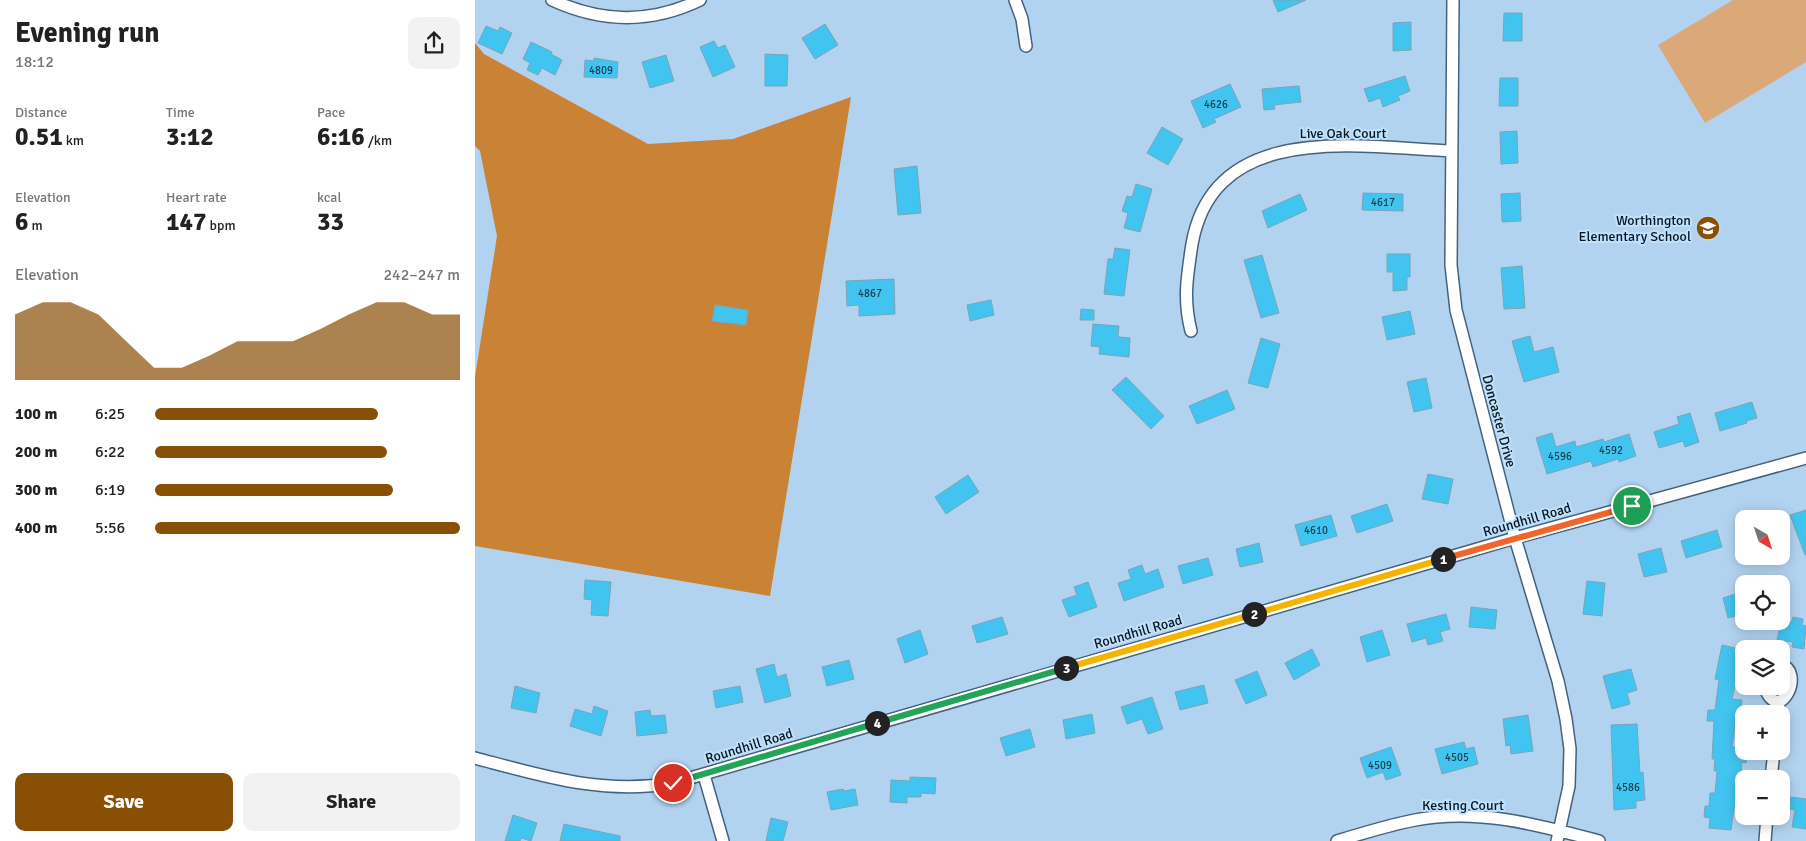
<!DOCTYPE html>
<html lang="en">
<head>
<meta charset="utf-8">
<style>
  body { margin:0; font-family:Signika,sans-serif; background:#f2f2f2; color:#222; height:100vh; display:flex; flex-direction:column; font-size:19px; white-space:nowrap }
  * { box-sizing:border-box; margin:0 }
  p { font-size:16px; color:#767676 }
  .icon { flex:none; width:28px; height:28px; fill:none; stroke:currentColor; stroke-width:2; stroke-linecap:round; stroke-linejoin:round }
  .map { position:relative; flex:1; overflow:hidden }
  .sheet { display:flex; flex-direction:column; background:#fff; width:475px }
  .sheet>* { flex:none }
  .needle { width:32px; rotate:141deg }
  .buttons { position:absolute; left:1260px; top:510px; display:grid; gap:10px }
  .buttons a { display:grid; place-items:center; width:55px; height:55px; border-radius:10px; background:#fff; box-shadow:0 2px 12px #0003; font-size:25px }
  .pin { position:absolute; display:grid; place-items:center; width:42px; height:42px; color:#fff; margin:-21px; border:2px solid #fff; border-radius:50%; box-shadow:0 1px 5px #0007 }
  .km { position:absolute; width:25px; height:25px; margin:-12px; border-radius:50%; background:#222; color:#fff; font-size:14px; line-height:25px; text-align:center }
  .round { display:grid; place-items:center; flex:none; width:52px; height:52px; border-radius:10px; background:#f2f2f2 }
  .headline { display:flex; align-items:center; justify-content:space-between; height:85px; padding:0 15px }
  h1 { font-size:28px; font-weight:700; line-height:38px }
  .stats { display:grid; grid-template-columns:repeat(3,1fr); gap:8px; height:85px; padding:5px 15px }
  .stats div { display:grid; align-content:center }
  .stats b { font-size:25px; font-weight:700 }
  .stats small { font-size:14px; font-weight:400 }
  .stats p { font-size:14px }
  .chart { height:140px; padding:10px 15px }
  .chart p { display:flex; justify-content:space-between }
  .chart svg { width:100%; height:90px; margin-top:5px; fill:#895005; opacity:.7 }
  .primary-button { display:flex; gap:10px; margin-top:auto; padding:10px 15px }
  .primary-button a { flex:1; height:58px; border-radius:10px; background:#895005; color:#fff; font-size:20px; font-weight:700; line-height:58px; text-align:center }
  .primary-button a+a { background:#f2f2f2; color:#222 }
  ul { padding:0 15px; list-style:none; font-size:16px }
  li { display:grid; grid-template-columns:80px 60px 1fr; align-items:center; height:38px }
  li i { height:12px; border-radius:6px; background:#895005 }
  main { display:flex; flex:1; min-height:0 }
  .map>svg:first-child { display:block }
  .green { fill:#dba877 }
  .forest { fill:#ca8235 }
  .building { fill:#41c5f0; stroke:#7aa5b6 }
  .lines { fill:none; stroke-linecap:round; stroke-linejoin:round }
  .minor-casing { stroke:#45627b; stroke-width:14 }
  .minor { stroke:#fff; stroke-width:11 }
  .split-1-casing { stroke:#fff; stroke-width:10 }
  .split-2-casing { stroke:#fff; stroke-width:10 }
  .split-3-casing { stroke:#fff; stroke-width:10 }
  .split-4-casing { stroke:#fff; stroke-width:10 }
  .split-5-casing { stroke:#fff; stroke-width:10 }
  .split-1 { stroke:#f0652b; stroke-width:6 }
  .split-2 { stroke:#f5b400; stroke-width:6 }
  .split-3 { stroke:#f5b400; stroke-width:6 }
  .split-4 { stroke:#22a559; stroke-width:6 }
  .split-5 { stroke:#22a559; stroke-width:6 }
  .labels { text-anchor:middle; dominant-baseline:central; stroke-width:4; stroke-linejoin:round; paint-order:stroke }
  .number-label { font-size:11px; fill:#174152 }
  .street-label { font-size:14px; fill:#09151e; stroke:#bfe1fd }
  .poi-label { font-size:14px; fill:#09151e; stroke:#bfe1fd; text-anchor:end }
</style>
</head>
<body>
<main>
<section class="sheet">
<div class="headline"><div><h1>Evening run</h1><p>18:12</p></div><a class="round"><svg class="icon" aria-label="share" viewBox="0 0 24 24"><path d="M12 15V3M7 8l5-5 5 5M5 13v7h14v-7"/></svg></a></div>
<div class="stats">
<div><p>Distance</p><b>0.51<small> km</small></b></div>
<div><p>Time</p><b>3:12</b></div>
<div><p>Pace</p><b>6:16<small> /km</small></b></div>
</div>
<div class="stats">
<div><p>Elevation</p><b>6<small> m</small></b></div>
<div><p>Heart rate</p><b>147<small> bpm</small></b></div>
<div><p>kcal</p><b>33</b></div>
</div>
<div class="chart"><p><span>Elevation</span>242–247 m</p>
<svg viewBox="0 0 160 44" preserveAspectRatio="none"><path d="M0 44V12L10 6L20 6L30 12L40 25L50 38L60 38L70 32L80 25L90 25L100 25L110 19L120 12L130 6L140 6L150 12L160 12V44z"/></svg>
</div>
<ul>
<li><b>100 m</b>6:25<i style="width:73%"></i></li>
<li><b>200 m</b>6:22<i style="width:76%"></i></li>
<li><b>300 m</b>6:19<i style="width:78%"></i></li>
<li><b>400 m</b>5:56<i style="width:100%"></i></li>
</ul>
<div class="primary-button"><a>Save</a><a>Share</a></div>
</section>
<div class="map">
<svg width="1331" height="841" viewBox="0 0 1331 841">
  <rect width="100%" height="100%" fill="#b2d3f0"/>
  <path class="green" d="M1258 0H1331V62L1230 123 1183 45Z"/>
  <path class="forest" d="M0 43 9 54 173 144 258 139 376 97 295 596 0 546V377L22 236 5 151 0 146Z"/>
  <path class="building" d="M798 0H831L803 12Z
    M1029 13H1047V41H1028Z
    M936 22V50L918 51V23Z
    M350 24 363 45 340 59 327 38Z
    M11 26 23 31 25 27 37 33 27 54 3 43Z
    M239 41 243 48 250 45 260 67 238 77 225 47Z
    M56 42 77 52 76 54 87 60 80 75 67 68 63 75 52 70 55 63 48 59Z
    M290 54 313 55 312 86H290Z
    M191 55 199 81 175 88 167 62Z
    M119 58 143 62 142 78 109 77 110 60 119 61Z
    M930 76 935 91 923 96 925 100 908 107 905 98 894 102 889 89Z
    M1025 78H1043V106H1024Z
    M755 84 766 107 739 119 741 122 728 128 716 101Z
    M824 86 826 102 799 105 800 109 789 110 787 89Z
    M687 127 708 139 693 165 672 153Z
    M1042 131 1043 163 1026 164 1025 132Z
    M442 166 446 213 423 215 419 169Z
    M661 184 677 189 665 232 649 228 653 213 647 211 652 196 657 197Z
    M888 193 928 194V211L887 210Z
    M1045 193 1046 221 1027 222 1026 194Z
    M825 194 832 210 793 228 787 211Z
    M640 248 655 250 649 296 629 294 633 259H638Z
    M912 254H935V277H932V290L918 291V272H912Z
    M787 255 804 313 786 318 769 260Z
    M1047 266 1050 308 1029 309 1026 268Z
    M419 279 420 314 384 316V305L372 306 371 281Z
    M516 300 519 315 495 321 492 305Z
    M240 305 273 310 271 325 237 321Z
    M606 309 619 310V320H605Z
    M935 311 940 334 912 340 907 317Z
    M618 324 644 326 643 337 655 338 654 357 624 354 625 347 616 346Z
    M1055 336 1059 352 1078 347 1084 372 1049 382 1037 341Z
    M786 338 805 344 793 388 773 383Z
    M651 377 689 416 676 429 637 390Z
    M951 378 957 408 939 412 932 382Z
    M752 390 760 409 722 424 714 406Z
    M1277 402 1282 418 1271 421 1272 423 1245 431 1240 413Z
    M1215 413 1224 442 1210 447 1208 441 1184 448 1179 432 1204 424 1202 417Z
    M1077 433 1081 447 1100 441 1101 447 1128 439 1129 442 1154 434 1161 456 1144 462 1143 459 1118 467 1116 461 1072 474 1061 438Z
    M953 474 978 479 973 504 947 499Z
    M493 475 504 492 471 514 460 497Z
    M912 504 918 521 882 533 876 516Z
    M1331 510V555H1330L1315 515Z
    M856 515 862 536 826 546 820 525Z
    M1242 530 1247 547 1211 558 1206 541Z
    M784 543 788 562 765 567 761 549Z
    M1186 548 1192 572 1169 577 1163 554Z
    M733 558 738 575 708 584 703 566Z
    M667 565 670 574 683 569 689 587 649 601 643 583 656 579 653 570Z
    M110 580 136 582 133 616 116 615 117 600 109 599Z
    M1112 581 1130 583 1127 616 1108 614Z
    M613 582 622 607 594 617 587 600 602 595 599 587Z
    M1264 593 1269 614 1253 618 1248 598Z
    M996 607 1022 610 1020 629 994 627Z
    M971 614 975 629 965 632 968 641 953 645 951 638 937 642 932 624Z
    M527 617 533 634 502 643 497 626Z
    M1318 617 1328 619 1327 625 1331 626 1329 649 1317 647 1318 642 1302 640 1306 622 1316 623Z
    M445 630 453 654 430 663 422 639Z
    M907 630 915 655 892 662 885 637Z
    M1247 645 1269 650V663L1266 662 1264 668 1257 699 1267 700 1266 714 1262 713 1257 747 1269 748V751H1272L1271 763 1267 762 1263 808H1259L1256 830 1234 828 1235 818 1229 817 1230 806H1234L1235 793H1240L1242 771H1239L1240 759H1237L1239 721H1232L1233 710H1240L1244 680 1240 679Z
    M837 649 845 665 819 680 810 663Z
    M374 660 379 679 352 686 347 667Z
    M299 664 302 677 311 674 316 696 290 703 281 669Z
    M1156 669 1162 690 1152 693 1155 704 1137 709 1128 676Z
    M782 671 792 695 771 704 760 680Z
    M729 685 733 703 705 710 700 692Z
    M40 686 65 693 61 713 36 708Z
    M265 686 268 702 241 708 238 691Z
    M677 697 688 729 673 734 667 719 652 724 646 707Z
    M119 706 133 711 126 736 95 726 100 709 117 714Z
    M175 710 176 716 190 715 192 733 162 736 160 712Z
    M617 714 620 733 591 739 588 720Z
    M1053 715 1058 751 1036 754 1035 745 1031 746 1028 719Z
    M1162 724 1165 773 1168 772 1170 800 1161 801V808L1139 810 1136 725Z
    M555 729 560 747 531 756 525 738Z
    M989 742 991 749 999 747 1003 764 967 774 960 749Z
    M916 747 926 775 911 780 908 772 892 778 885 758Z
    M435 777 461 778 460 794 446 793V797H432V803L415 802 416 780 435 781Z
    M368 789 369 791 380 789 383 805 356 810 352 792Z
    M1316 797 1331 799V829L1317 827 1320 810 1314 809Z
    M38 815 62 823 56 841 46 838 45 841H30Z
    M296 818 313 822 308 841H291Z
    M89 824 145 836V841H85Z"/>
  <g class="lines">
    <g class="minor-casing">
      <path id="minor" d="M77 0C127 23 175 24 225 0
        M540 0 547 19 551 46
        M978 0 976 265 981 310 1040 538 1083 681 1091 719 1095 749 1094 786 1082 841
        M716 331C708 299 712 277 717 244 739 120 884 147 976 151
        M1289 686C1304 728 1331 671 1306 665
        M1303 714 1304 701
        M0 758C68 776 127 795 198 783L1040 538 1331 458
        M229 775 248 841
        M1296 779 1299 751
        M862 841C888 833 914 825 940 820 1003 808 1064 825 1124 841
        M1290 841 1292 816"/>
    </g>
    <use href="#minor" class="minor"/>
  </g>
  <g class="lines">
    <g class="split-1-casing">
      <path id="split-1" d="M968 559 1157 506"/>
    </g>
    <g class="split-2-casing">
      <path id="split-2" d="M779 614 968 559"/>
    </g>
    <g class="split-3-casing">
      <path id="split-3" d="M591 668 779 614"/>
    </g>
    <g class="split-4-casing">
      <path id="split-4" d="M402 723 591 668"/>
    </g>
    <g class="split-5-casing">
      <path id="split-5" d="M198 783 402 723"/>
    </g>
    <use href="#split-1" class="split-1"/>
    <use href="#split-2" class="split-2"/>
    <use href="#split-3" class="split-3"/>
    <use href="#split-4" class="split-4"/>
    <use href="#split-5" class="split-5"/>
  </g>
  <defs>
    <g id="school-disc" transform="scale(1.25)"><circle r="9.5" fill="#895005" stroke="#bfe1fd"/><path d="M0-5L7-2L0 1L-7-2ZM-4 1L0 2.5L4 1V4Q0 6-4 4Z" fill="#fff"/></g>
  </defs>
  <g fill-rule="evenodd">
    <use href="#school-disc" x="1233" y="228"/>
  </g>
  <g class="labels">
    <g class="number-label">
      <text x="126" y="70">4809</text>
      <text x="741" y="104">4626</text>
      <text x="908" y="202">4617</text>
      <text x="395" y="293">4867</text>
      <text x="1136" y="450">4592</text>
      <text x="1085" y="456">4596</text>
      <text x="841" y="530">4610</text>
      <text x="982" y="757">4505</text>
      <text x="905" y="765">4509</text>
      <text x="1153" y="787">4586</text>
    </g>
    <g class="street-label">
      <text x="868" y="133">Live Oak Court</text>
      <text transform="translate(1024 421) rotate(75)">Doncaster Drive</text>
      <text transform="translate(1052 520) rotate(-16)">Roundhill Road</text>
      <text transform="translate(663 632) rotate(-16)">Roundhill Road</text>
      <text transform="translate(274 746) rotate(-17)">Roundhill Road</text>
      <text x="988" y="805">Kesting Court</text>
    </g>
    <g class="poi-label">
      <text x="1216" y="220">Worthington<tspan x="1216" dy="16">Elementary School</tspan></text>
    </g>
  </g>
</svg>
<div class="buttons">
<a><svg class="needle" viewBox="-14 -14 28 28"><path d="M0-13l5 13h-10z" fill="#e53935"/><path d="M0 13l5-13h-10z" fill="#767676"/></svg></a>
<a><svg class="icon" aria-label="locate" viewBox="0 0 24 24"><circle cx="12" cy="12" r="6"/><path d="M12 2v4M12 18v4M2 12h4M18 12h4"/></svg></a>
<a><svg class="icon" aria-label="layers" viewBox="0 0 24 24"><path d="M12 4l9 5-9 5-9-5zM3 14l9 5 9-5"/></svg></a>
<a>+</a>
<a>−</a>
</div>
<div class="pin" style="left:1157px;top:506px;background:#1e9e55"><svg class="icon" aria-label="arrive" viewBox="0 0 24 24"><path d="M6 21V4h12l-3 4 3 4H6"/></svg></div>
<div class="pin" style="left:198px;top:783px;background:#d93025"><svg class="icon" aria-label="check" viewBox="0 0 24 24"><path d="M5 12l5 5 9-10"/></svg></div>
<b class="km" style="left:968px;top:559px">1</b>
<b class="km" style="left:779px;top:614px">2</b>
<b class="km" style="left:591px;top:668px">3</b>
<b class="km" style="left:402px;top:723px">4</b>
</div>
</main>
</body>
</html>
